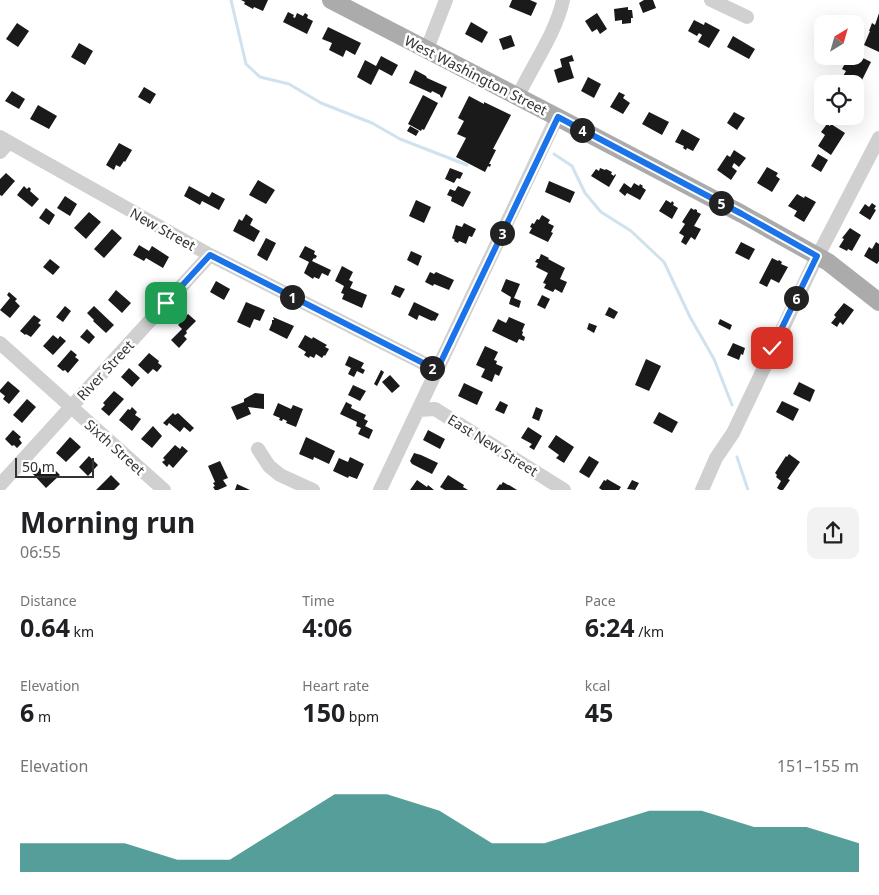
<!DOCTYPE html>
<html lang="en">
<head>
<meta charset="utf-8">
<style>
  body { margin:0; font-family:"Noto Sans",sans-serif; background:#f2f2f2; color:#202124; height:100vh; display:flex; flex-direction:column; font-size:19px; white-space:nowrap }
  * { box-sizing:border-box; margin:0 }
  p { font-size:16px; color:#757577 }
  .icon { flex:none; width:28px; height:28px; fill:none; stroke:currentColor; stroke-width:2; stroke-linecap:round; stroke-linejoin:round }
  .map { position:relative; height:490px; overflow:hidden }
  .panel { display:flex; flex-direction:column; background:#fff; flex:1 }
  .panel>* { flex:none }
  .needle { width:32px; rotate:37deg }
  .fabs { position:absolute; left:814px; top:15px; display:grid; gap:10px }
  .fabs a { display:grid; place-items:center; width:50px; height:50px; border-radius:10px; background:#fff; box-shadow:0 5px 20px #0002; font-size:25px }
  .scale { position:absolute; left:15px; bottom:12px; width:79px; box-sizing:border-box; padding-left:5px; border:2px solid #333; border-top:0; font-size:14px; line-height:18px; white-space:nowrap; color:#333; -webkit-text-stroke:4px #fff; paint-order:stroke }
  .pin { position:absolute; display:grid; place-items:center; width:42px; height:42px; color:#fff; margin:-21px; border-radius:10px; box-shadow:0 2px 8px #0006 }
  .km { position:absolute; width:25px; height:25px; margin:-12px; border-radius:50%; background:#222; color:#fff; font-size:14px; line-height:25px; text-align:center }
  .round { display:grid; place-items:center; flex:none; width:52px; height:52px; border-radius:10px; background:#f2f2f2 }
  .head { display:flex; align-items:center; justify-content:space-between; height:85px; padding:0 20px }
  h1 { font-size:28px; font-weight:700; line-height:38px }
  .metrics { display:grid; grid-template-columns:repeat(3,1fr); gap:8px; height:85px; padding:5px 20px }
  .metrics div { display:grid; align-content:center }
  .metrics b { font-size:25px; font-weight:700 }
  .metrics small { font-size:14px; font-weight:400 }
  .metrics p { font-size:14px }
  .chart { height:140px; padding:10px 20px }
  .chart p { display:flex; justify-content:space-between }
  .chart svg { width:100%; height:90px; margin-top:5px; fill:#0f766e; opacity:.7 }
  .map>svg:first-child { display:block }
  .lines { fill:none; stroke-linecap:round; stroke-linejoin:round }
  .stream { stroke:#cfe2ee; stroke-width:3 }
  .building { fill:#1a1a1a }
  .minor { stroke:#d0d0d0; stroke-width:14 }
  .major { stroke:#ababab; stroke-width:18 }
  .route-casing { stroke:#fff; stroke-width:10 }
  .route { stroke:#1a73e8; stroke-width:6 }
  .labels { text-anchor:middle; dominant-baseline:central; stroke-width:5; stroke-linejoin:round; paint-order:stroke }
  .street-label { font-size:14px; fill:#333; stroke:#fff }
</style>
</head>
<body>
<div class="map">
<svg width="879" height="490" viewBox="0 0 879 490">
  <rect width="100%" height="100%" fill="#fff"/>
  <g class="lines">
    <path class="stream" d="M231 0 246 64 260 77 289 84 321 103 372 123 400 139 467 165
      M554 154 572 166 585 193 601 212 631 231 664 262 690 317 714 359 732 405
      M737 457 748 490"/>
  </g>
  <path class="building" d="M241 0H268L263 11 254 7 253 9 244 4 245 2Z
    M512 0H530L537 3 531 16 509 7Z
    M644 0H653L656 8 643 13 639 3Z
    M628 7V10H632L633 18H631V23L622 24V20L615 21 614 9Z
    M288 12 294 15 293 17 295 18 297 13 303 16 305 13 308 15 307 18 313 21 307 34 283 22Z
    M597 13 607 29 600 34 597 29 592 32 585 21Z
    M879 13V52L864 45 870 31H869L872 23 875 25Z
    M694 20 704 25 705 22 720 30 709 48 698 42 702 35 699 33 697 36 688 31Z
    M471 22 488 32 482 43 465 34Z
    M17 23 29 31 18 47 6 39Z
    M328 27 361 43 355 55 346 50 343 57 329 50 332 43 322 39Z
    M511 35 515 46 503 50 499 39Z
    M733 36 755 49 749 59 727 47Z
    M79 43 93 51 85 65 71 57Z
    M855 54 871 62 862 80 860 79 856 86 855 84H852L842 78 846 71 842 69 849 56H855Z
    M572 55 574 61 569 62 574 78 558 83 554 70 562 67 560 59Z
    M381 56 398 65 392 76 379 69 371 85 357 77 365 60 376 66Z
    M415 70 426 76 427 78 447 87 442 98 440 96V95L432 91 431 93 409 83Z
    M588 77 601 84 594 98 581 91Z
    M144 87 156 94 150 104 138 97Z
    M12 91 25 99 19 109 5 101Z
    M619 92 625 95 623 98 630 103 623 114 610 107Z
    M423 95 438 103 424 130 422 129 421 131 408 124Z
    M469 96 484 104V102L511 115 493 149 496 150 489 164H491L490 167 488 166 485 172 456 157 466 138 457 134 464 121 458 118Z
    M38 105 57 116 49 129 30 119Z
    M649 112 669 122 662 135 642 124Z
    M734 112 745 118 737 130 727 123Z
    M827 124 830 126 831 124 845 133 831 155 818 146 825 135 821 132Z
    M410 126 419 131 416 136 407 131Z
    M682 129 700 139 693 151 687 148 686 150 683 148 684 146 675 142Z
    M119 143 132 150 125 162 124 161 120 167 116 165 114 170 106 165Z
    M734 150 746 158 739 167 734 163 732 167 737 171 731 180 717 170 727 155 730 157Z
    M818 154 828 160 821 172 811 166Z
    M767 167 778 173 776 176 780 179 772 192 757 183Z
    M450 168 463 173 460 179 457 178 454 183 445 179Z
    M600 168 605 170 606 169 612 172 611 174 614 176 615 174 616 175 609 187 591 176 596 169 599 171Z
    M6 173 15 181 2 196 0 195V179Z
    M258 180 275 190 266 204 249 195Z
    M549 181 575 192 570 203 545 192Z
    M624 183 631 188 634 183 639 186 640 184 643 186 642 187 646 190 640 200 627 193 625 196 619 191Z
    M24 186 27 189 29 187 31 189 30 191 39 199 32 207 17 195Z
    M189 186 209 197 212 192 225 199 219 210 202 201 200 205 184 196Z
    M458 186 471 192 463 207 451 201 452 197 447 195 450 189 455 191Z
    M797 194 804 198 805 196 816 202 804 222 794 216 797 211 788 206Z
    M65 196 77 204 70 216 57 208Z
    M416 200 431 207 424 223 409 216Z
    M666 200 671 203 672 201 674 203 673 205 678 208 672 219 659 211Z
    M872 203 876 206 874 209 876 210 870 220 859 213 865 204 869 207Z
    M46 208 55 215 49 225 39 218Z
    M691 208 694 210 695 209 697 210V212L701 214 694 226 701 229 695 240 691 237 686 245 681 242 684 236 679 233 685 224 682 222Z
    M89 212 101 222 86 239 74 228Z
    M246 214 253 219 250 225 260 231 254 242 233 231 239 219 242 221Z
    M542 215 550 220 548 223 554 226 551 232 553 233 548 242 529 233 532 228 530 227 532 223 534 224 537 219 539 220Z
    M464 223 476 229 472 237 469 236 466 244 459 241 458 243 454 241 455 240 452 238 456 225 462 227Z
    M850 228 861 235 852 251 848 249 847 251 839 247 844 239 842 238Z
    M112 229 122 238 104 258 94 249Z
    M266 238 276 243 267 261 257 255Z
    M741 242 755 249 749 260 735 253Z
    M876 242 879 244V261L877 264 864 256 869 247 872 249Z
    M139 245 149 251 152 246 169 257 163 268 146 258 144 261 133 255Z
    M305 246 315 251 314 254 317 256 315 259 314 258 312 261 331 270 328 276 322 273 319 279 314 277 313 279 304 273 309 262 299 257Z
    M411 251 422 256 418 266 407 260Z
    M541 254 549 258 548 259 565 268 560 279 567 282 562 293 555 289 553 292 544 288 546 284 543 283 548 273 536 267 538 263 535 262 537 259H539Z
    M772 258 778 261 779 260 782 262 781 264 788 267 779 283 771 279 767 287 759 283Z
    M50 259 60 267 53 275 43 267Z
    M342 266 353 272 349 280 353 282 350 288 367 295 362 308 342 299 344 294 341 293 344 286 335 281Z
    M430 272 434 274 436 272 454 280 449 290 434 284 433 286 425 282Z
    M506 279 520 284 514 298 521 301 519 308 509 304 511 297 501 291Z
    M216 281 230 289 224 300 210 292Z
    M395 285 405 289 400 298 391 294Z
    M116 290 131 303 122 313 108 300Z
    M9 292 17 299 15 301 20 306 10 318 0 310 10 298 7 295Z
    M542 295 550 299 545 309 537 305Z
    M246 302 265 310 260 321 254 319 250 328 237 322Z
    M414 302 439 314 435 321 433 320 432 321 419 315 417 320 408 315Z
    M844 303 854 310 843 325 840 322 837 327 831 323 836 317 834 315Z
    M65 306 71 311 63 322 56 317Z
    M94 306 114 325 106 333 93 321 94 320 87 313Z
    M609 307 618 312 614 319 605 315Z
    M188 314 196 321 186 331 187 333 184 336 187 339 179 348 171 340 182 329 178 325Z
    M34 315 41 320 38 323 41 325 31 337 26 334 25 335 20 331Z
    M273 317 294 326 287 339 269 330 272 323V320H274Z
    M509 317 525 324 522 331 523 332 522 335 525 337 524 341 519 339 517 343 492 331 498 319 506 323Z
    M720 319 732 325 730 330 718 324Z
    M589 323 597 326 594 333 587 329Z
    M87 329 95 337 89 344 80 337Z
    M53 335 58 339 60 336 66 341 53 355 43 346Z
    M305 335 312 339 313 337 327 345 325 347 329 349 325 356 324 355 322 358 316 354 314 358 310 356 309 358 304 355 306 352 298 347Z
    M733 343 745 348 743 355 741 354 739 360 727 355Z
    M485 346 498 352 494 360 497 361 496 364 503 367 499 376 495 374 492 382 481 377 485 369 476 365Z
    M71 350 77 355 75 357 79 360 68 373 65 370 63 371 57 366Z
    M149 353 159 361 158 363 162 366 157 372 153 369 148 374 138 365Z
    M349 356 364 363 361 368 365 370 363 374 357 371 354 377 348 374 351 368 345 365Z
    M646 359 661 366 649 391 635 385Z
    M129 368 140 378 132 387 121 377Z
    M381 370 384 372 377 386 374 384Z
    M390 375 400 386 392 393 382 382Z
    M8 381 20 391 9 404 3 399 5 396 0 392V390Z
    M799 382 815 390 810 402 793 394Z
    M464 383 483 392 477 405 458 396Z
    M353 385 366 391 360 401 348 395Z
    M114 391 124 399 109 416 101 409 105 405 103 403Z
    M255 393 264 394V409L248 407 251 414 237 420 231 407 244 402V399Z
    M27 399 36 407 22 423 13 415Z
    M500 401 508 405 504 414 495 410Z
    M782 401 799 409 793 421 776 412Z
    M346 402 352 405 351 408 366 415 364 419 368 421 365 426 373 430 369 439 358 434 361 428 356 426 357 422 340 414Z
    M278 403 291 409 293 405 303 409 296 427 286 423 287 421 283 419 282 421 279 420 280 418 273 415Z
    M132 407 137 412 135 415 141 419 132 431 119 420 128 409 130 410Z
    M536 407 543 410 539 421 532 418Z
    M659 412 678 422 672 433 653 423Z
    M173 413 175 415 178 413 194 428 190 432 184 427 180 432 169 423 167 426 163 423Z
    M153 426 162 436 152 448 141 439Z
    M528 427 542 436 534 450 529 447 532 444 521 438Z
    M13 430 21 437 19 439 22 443 17 448 14 445 12 446 5 439Z
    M428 430 445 439 440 449 423 440Z
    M556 435 574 447 564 463 556 458 559 455 548 447Z
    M70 437 81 447 66 462 56 453Z
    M306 437 335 451 329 464 314 457 313 460 299 454Z
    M175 445 180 449 182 446 188 451 173 468 169 464 167 467 162 462 165 460 163 458Z
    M414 453 421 455 438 463 432 474 412 464 410 461Z
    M789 454 800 462 788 479 790 480 783 490H780L777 488 781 481 776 477 777 475 775 473 786 456 787 457Z
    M89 456 98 465 88 476 79 467Z
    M589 456 599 462 589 478 579 472Z
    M350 457 364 464 357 479 349 476 348 478 333 471 339 458 348 462Z
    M220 461 228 478 223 480 227 486 218 490H215L213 487 215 486 213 483 215 482 208 466Z
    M50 465 60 475 46 488 31 472 38 466 43 472Z
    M111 475 120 484 114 490H96Z
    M448 475 464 485 463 487 468 490H445L440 487Z
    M607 479 621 487 619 490H602L599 488 604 480 606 481Z
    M417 480 427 487 428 485 434 490H410Z
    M632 480 639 483 635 490 627 489Z
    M503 482 508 485H509L517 490H496L500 484 501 485Z
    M237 484 250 490H235Z"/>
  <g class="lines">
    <path class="minor" d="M711 0 747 17
      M427 49 446 0
      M518 96C532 66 556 33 563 0
      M0 137 210 255 437 370
      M0 152 9 142
      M0 343 164 490
      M419 410 435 409 564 490
      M258 449 269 466 280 475 313 490
      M0 485 71 407 210 255
      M380 490 557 117
      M702 490 716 458 733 433 812 267 879 138"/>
    <path class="major" d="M331 0 557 117 742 214 828 262 879 302"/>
  </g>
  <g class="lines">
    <g class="route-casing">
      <path id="route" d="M166 303 210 255 437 370 558 117 742 214 817 256 772 348"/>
    </g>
    <use href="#route" class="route"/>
  </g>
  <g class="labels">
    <g class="street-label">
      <text transform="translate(476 75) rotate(27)">West Washington Street</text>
      <text transform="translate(163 229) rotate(29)">New Street</text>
      <text transform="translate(105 370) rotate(-47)">River Street</text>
      <text transform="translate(493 445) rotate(32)">East New Street</text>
      <text transform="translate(115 447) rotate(42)">Sixth Street</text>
    </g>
  </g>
</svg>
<div class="fabs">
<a><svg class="needle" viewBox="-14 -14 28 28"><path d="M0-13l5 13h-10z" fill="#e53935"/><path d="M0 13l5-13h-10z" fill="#757577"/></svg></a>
<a><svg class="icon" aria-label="locate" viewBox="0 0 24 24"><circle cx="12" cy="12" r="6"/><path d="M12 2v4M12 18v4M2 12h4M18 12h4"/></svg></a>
</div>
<div class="scale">50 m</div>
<div class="pin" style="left:166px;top:303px;background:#1e9e55"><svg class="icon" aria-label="arrive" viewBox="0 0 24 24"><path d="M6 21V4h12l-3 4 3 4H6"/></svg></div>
<div class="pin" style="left:772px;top:348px;background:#d93025"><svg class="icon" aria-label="check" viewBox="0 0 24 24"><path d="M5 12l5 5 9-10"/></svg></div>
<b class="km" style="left:292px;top:297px">1</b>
<b class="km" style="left:432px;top:368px">2</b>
<b class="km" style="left:502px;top:233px">3</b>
<b class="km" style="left:582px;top:130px">4</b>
<b class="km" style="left:721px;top:203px">5</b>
<b class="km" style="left:796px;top:298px">6</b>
</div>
<section class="panel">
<div class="head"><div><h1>Morning run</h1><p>06:55</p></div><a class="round"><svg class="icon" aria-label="share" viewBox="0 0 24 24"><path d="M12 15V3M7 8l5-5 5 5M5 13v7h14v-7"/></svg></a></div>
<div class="metrics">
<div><p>Distance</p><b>0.64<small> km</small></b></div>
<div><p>Time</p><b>4:06</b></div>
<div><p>Pace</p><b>6:24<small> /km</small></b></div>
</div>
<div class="metrics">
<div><p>Elevation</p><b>6<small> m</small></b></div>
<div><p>Heart rate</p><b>150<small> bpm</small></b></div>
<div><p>kcal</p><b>45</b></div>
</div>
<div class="chart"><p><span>Elevation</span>151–155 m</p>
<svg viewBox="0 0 160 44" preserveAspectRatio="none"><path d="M0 44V30L10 30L20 30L30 38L40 38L50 22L60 6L70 6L80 14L90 30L100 30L110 22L120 14L130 14L140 22L150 22L160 30V44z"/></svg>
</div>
</section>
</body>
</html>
